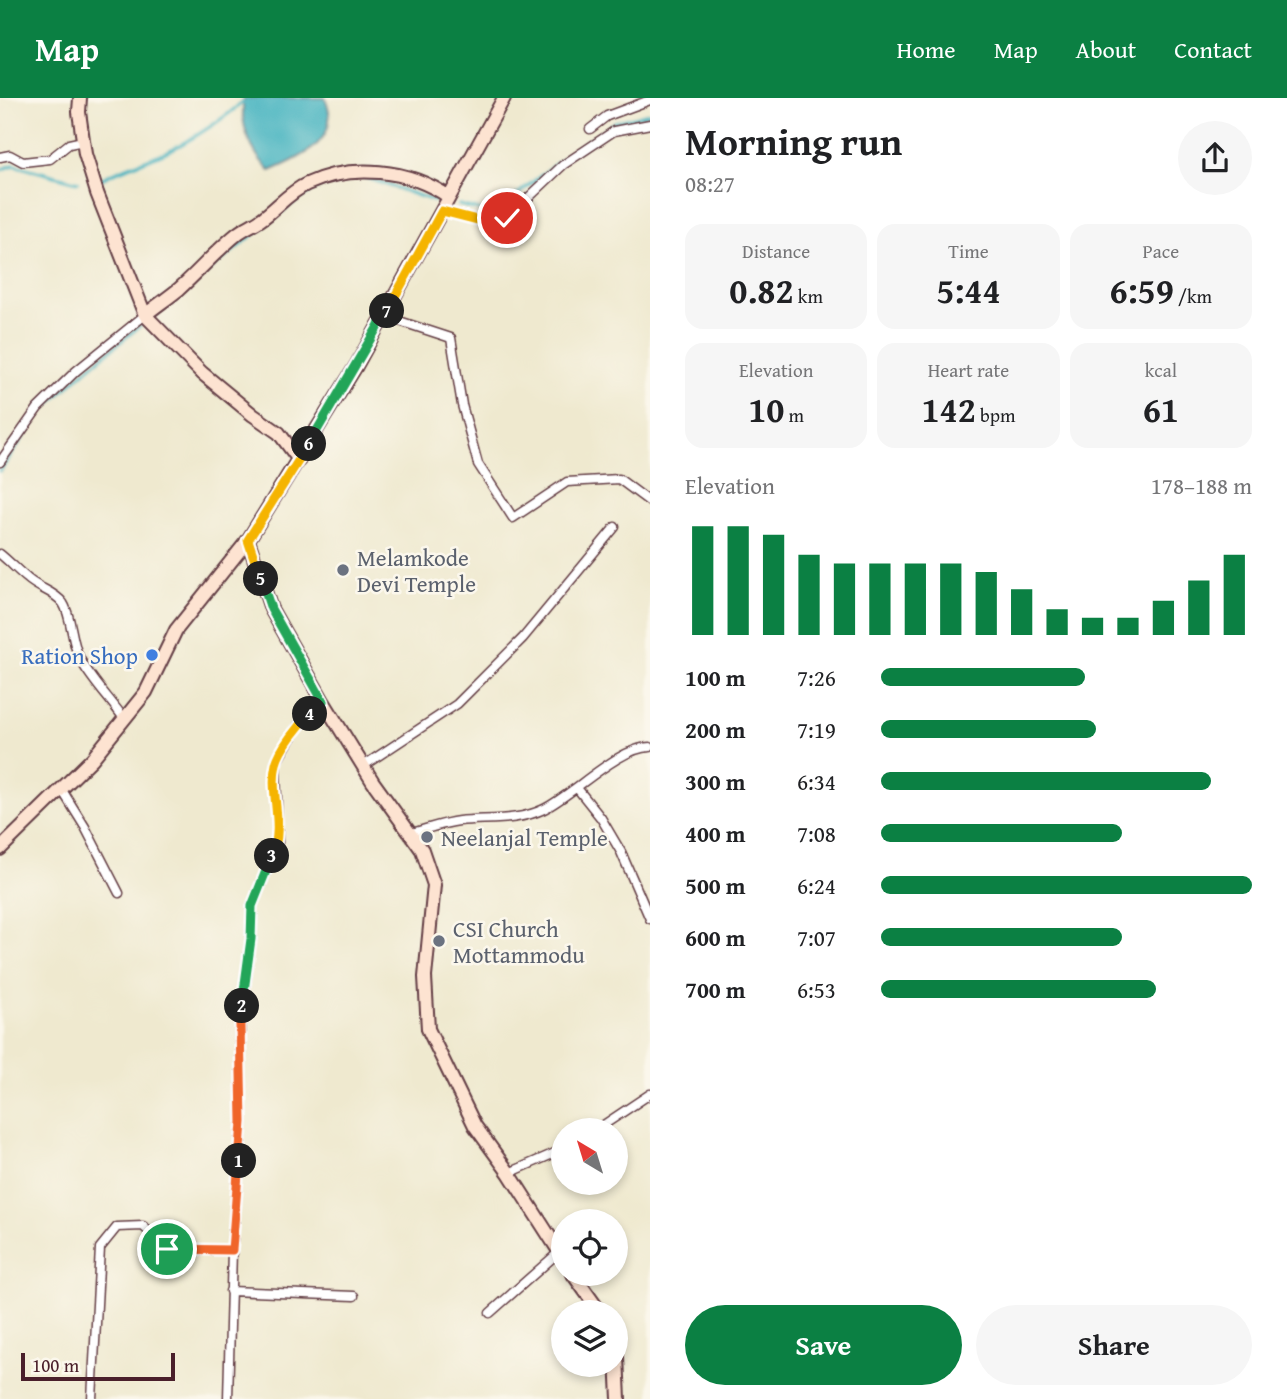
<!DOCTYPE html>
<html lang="en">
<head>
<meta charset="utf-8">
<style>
  body { margin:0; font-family:"Gentium Book Plus",serif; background:#f6f6f6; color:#202124; height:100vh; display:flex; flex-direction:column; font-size:26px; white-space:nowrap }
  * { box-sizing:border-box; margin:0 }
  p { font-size:23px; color:#757577 }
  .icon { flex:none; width:38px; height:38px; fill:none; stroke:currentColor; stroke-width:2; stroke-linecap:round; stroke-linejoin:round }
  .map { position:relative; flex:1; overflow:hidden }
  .side { display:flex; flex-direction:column; background:#fff; width:637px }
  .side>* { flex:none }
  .needle { width:46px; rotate:322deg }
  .controls { position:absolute; left:551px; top:1020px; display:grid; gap:14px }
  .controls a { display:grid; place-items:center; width:77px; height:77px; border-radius:50%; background:#fff; box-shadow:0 4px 10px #0003; font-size:35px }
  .scale { position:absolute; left:21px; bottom:18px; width:154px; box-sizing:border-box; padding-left:7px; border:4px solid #4a1f2b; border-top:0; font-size:19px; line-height:24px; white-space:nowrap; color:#4a1f2b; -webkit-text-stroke:5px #fbf7ec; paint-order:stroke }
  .pin { position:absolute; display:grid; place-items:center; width:60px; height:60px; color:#fff; margin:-30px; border:4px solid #fff; border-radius:50%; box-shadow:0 2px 7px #0007 }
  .km { position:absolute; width:35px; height:35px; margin:-18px; border-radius:50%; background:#222; color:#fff; font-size:19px; line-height:35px; text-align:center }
  .round { display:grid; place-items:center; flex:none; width:74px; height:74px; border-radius:37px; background:#f6f6f6 }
  .summary { display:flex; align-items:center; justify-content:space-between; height:119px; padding:0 35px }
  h1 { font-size:38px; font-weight:600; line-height:52px }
  .metrics { display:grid; grid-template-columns:repeat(3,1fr); gap:10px; height:119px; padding:7px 35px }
  .metrics div { display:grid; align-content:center; border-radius:18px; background:#f6f6f6; text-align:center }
  .metrics b { font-size:35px; font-weight:600 }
  .metrics small { font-size:19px; font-weight:400 }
  .metrics p { font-size:19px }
  .chart { height:196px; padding:14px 35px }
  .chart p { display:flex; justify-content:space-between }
  .chart svg { width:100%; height:126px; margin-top:7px; stroke:#0b8043; stroke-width:6 }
  .primary-button { display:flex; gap:14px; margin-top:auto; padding:14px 35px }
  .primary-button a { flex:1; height:80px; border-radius:42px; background:#0b8043; color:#fff; font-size:28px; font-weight:600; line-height:80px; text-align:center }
  .primary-button a+a { background:#f6f6f6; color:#202124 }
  ul { padding:0 35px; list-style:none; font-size:23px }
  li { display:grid; grid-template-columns:112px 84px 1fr; align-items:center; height:52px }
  li i { height:18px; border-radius:9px; background:#0b8043 }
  header { display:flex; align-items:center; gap:42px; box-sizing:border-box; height:98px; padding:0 35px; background:#0b8043; color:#fff }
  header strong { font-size:33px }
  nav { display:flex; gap:38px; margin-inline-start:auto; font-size:24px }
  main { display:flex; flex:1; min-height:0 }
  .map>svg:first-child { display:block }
  .water { fill:#45b3c0; stroke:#486976; stroke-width:2 }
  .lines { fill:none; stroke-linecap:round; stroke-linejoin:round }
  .stream { stroke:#45b3c0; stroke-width:3.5 }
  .street-casing { stroke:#633d44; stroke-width:11 }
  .secondary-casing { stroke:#633d44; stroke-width:16 }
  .street { stroke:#fff; stroke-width:8 }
  .secondary { stroke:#fde3d1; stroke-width:12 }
  .split-1-casing { stroke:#fff; stroke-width:14 }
  .split-2-casing { stroke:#fff; stroke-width:14 }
  .split-3-casing { stroke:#fff; stroke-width:14 }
  .split-4-casing { stroke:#fff; stroke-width:14 }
  .split-5-casing { stroke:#fff; stroke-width:14 }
  .split-6-casing { stroke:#fff; stroke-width:14 }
  .split-7-casing { stroke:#fff; stroke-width:14 }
  .split-8-casing { stroke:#fff; stroke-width:14 }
  .split-1 { stroke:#f0652b; stroke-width:9 }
  .split-2 { stroke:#f0652b; stroke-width:9 }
  .split-3 { stroke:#22a559; stroke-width:9 }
  .split-4 { stroke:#f5b400; stroke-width:9 }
  .split-5 { stroke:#22a559; stroke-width:9 }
  .split-6 { stroke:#f5b400; stroke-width:9 }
  .split-7 { stroke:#22a559; stroke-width:9 }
  .split-8 { stroke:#f5b400; stroke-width:9 }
  .worship-dot { fill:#6b7280; stroke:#fbf7ec; stroke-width:2.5 }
  .shop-dot { fill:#3f7fe0; stroke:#fbf7ec; stroke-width:2.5 }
  .labels { text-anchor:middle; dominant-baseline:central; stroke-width:5; stroke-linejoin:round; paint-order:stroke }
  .worship-label { font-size:23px; fill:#5b616d; stroke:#fbf7ec; text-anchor:start }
  .shop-label { font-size:23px; fill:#366cbe; stroke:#fbf7ec; text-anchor:end }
</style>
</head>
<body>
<header>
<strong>Map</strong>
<nav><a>Home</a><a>Map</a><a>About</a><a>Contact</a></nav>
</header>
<main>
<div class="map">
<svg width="650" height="1301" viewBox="0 0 650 1301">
  <rect width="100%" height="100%" fill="#fbf7ec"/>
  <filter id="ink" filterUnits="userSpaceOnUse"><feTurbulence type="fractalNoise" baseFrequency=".0143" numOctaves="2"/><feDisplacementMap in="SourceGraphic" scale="14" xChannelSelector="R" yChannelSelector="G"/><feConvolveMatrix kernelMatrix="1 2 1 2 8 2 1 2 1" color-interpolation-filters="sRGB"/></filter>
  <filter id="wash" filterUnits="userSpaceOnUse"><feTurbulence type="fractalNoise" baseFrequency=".00686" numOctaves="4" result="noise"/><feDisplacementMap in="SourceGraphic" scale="28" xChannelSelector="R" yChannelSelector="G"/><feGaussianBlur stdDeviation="1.57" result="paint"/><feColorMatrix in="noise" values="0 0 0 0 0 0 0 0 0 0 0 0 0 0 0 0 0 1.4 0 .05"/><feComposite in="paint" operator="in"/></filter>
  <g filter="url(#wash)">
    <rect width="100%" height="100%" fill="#efe9cf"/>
    <path class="water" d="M244 0H325C343 41 302 60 270 73 251 54 239 27 244 0Z"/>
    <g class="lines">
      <path class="stream" d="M0 72 14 67 78 84
        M364 79 434 103
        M99 82C125 68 154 61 180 47 202 35 224 20 243 4L247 5
        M459 107 486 114 500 110 570 55 615 24 650 15
        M198 181 291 106 322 86
        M0 373 40 314 86 272 141 227"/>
    </g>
  </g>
  <g filter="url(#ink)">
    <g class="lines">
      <g class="street-casing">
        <path id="street" d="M590 31 607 18 650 2
          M0 59 10 57 23 64 50 61 69 46 83 43
          M442 113 489 125 507 120 563 67 614 33 650 26
          M384 218 451 240 462 307 478 366 513 420 567 384 619 381 650 404
          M0 364 38 310 76 273 145 217
          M0 456C10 464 18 473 28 481 39 491 54 493 63 505 72 518 71 545 80 561 92 583 111 602 125 622
          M363 668 457 606 523 540 615 429
          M577 690 601 720 621 754 650 821
          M62 692 85 729 119 795
          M411 735C427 731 443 725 459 723 487 720 517 724 544 711 574 696 619 649 650 649
          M596 1032 650 996
          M509 1075 564 1051
          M230 1193 354 1198
          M490 1215 559 1154
          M92 1301 100 1150 117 1129 143 1128 167 1151 232 1152 242 1025 240 927 251 841 252 808 278 744 276 665 298 628 323 603
          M228 1301 232 1152"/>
      </g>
      <g class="secondary-casing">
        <path id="secondary" d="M80 0 79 14 85 56 97 95 145 217 202 275 253 317 279 335 299 362
          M145 217C156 208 168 200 179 191 199 173 216 153 237 136 244 130 253 127 260 122 276 111 289 94 307 86 352 65 409 71 449 99
          M248 442 271 511 323 603 373 684 422 752 434 787 425 879 428 931 475 1028 509 1075 564 1161
          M0 751 92 661 146 594 176 532 248 442 356 268 504 0
          M573 1176 600 1214
          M616 1238 619 1301"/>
      </g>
      <use href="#street" class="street"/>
      <use href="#secondary" class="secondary"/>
    </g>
  </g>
  <g class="lines" filter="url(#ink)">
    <g class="split-1-casing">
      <path id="split-1" d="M167 1151 232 1152 239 1063"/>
    </g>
    <g class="split-2-casing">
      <path id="split-2" d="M239 1063 242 1024 240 927 242 908"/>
    </g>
    <g class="split-3-casing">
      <path id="split-3" d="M242 908 251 841 252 808 272 758"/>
    </g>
    <g class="split-4-casing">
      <path id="split-4" d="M272 758C285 727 269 695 276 666 280 650 299 627 310 616"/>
    </g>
    <g class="split-5-casing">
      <path id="split-5" d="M261 481 271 511 323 603 310 616"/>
    </g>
    <g class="split-6-casing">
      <path id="split-6" d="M261 481 248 442 309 346"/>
    </g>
    <g class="split-7-casing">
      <path id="split-7" d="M309 346 387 213"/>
    </g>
    <g class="split-8-casing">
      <path id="split-8" d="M387 213 442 113 489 125 507 120"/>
    </g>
    <use href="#split-1" class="split-1"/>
    <use href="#split-2" class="split-2"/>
    <use href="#split-3" class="split-3"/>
    <use href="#split-4" class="split-4"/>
    <use href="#split-5" class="split-5"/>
    <use href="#split-6" class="split-6"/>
    <use href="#split-7" class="split-7"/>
    <use href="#split-8" class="split-8"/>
  </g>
  <g class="worship-dot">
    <circle cx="343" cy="472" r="7"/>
    <circle cx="427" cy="739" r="7"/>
    <circle cx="439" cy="843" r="7"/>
  </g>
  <circle class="shop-dot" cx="152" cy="557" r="7"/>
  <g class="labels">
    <g class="worship-label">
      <text x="357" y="459">Melamkode<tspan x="357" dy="26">Devi Temple</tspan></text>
      <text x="441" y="739">Neelanjal Temple</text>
      <text x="453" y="830">CSI Church<tspan x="453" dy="26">Mottammodu</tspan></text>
    </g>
    <g class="shop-label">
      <text x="138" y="557">Ration Shop</text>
    </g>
  </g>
</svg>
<div class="controls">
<a><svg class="needle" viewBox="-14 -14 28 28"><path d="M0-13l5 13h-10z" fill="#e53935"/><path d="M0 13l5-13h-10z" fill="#757577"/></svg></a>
<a><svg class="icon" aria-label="locate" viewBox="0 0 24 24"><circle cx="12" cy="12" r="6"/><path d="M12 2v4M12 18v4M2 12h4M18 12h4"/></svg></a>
<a><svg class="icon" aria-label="layers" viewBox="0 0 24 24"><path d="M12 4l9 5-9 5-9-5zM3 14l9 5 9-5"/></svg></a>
</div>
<div class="scale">100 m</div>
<div class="pin" style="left:167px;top:1151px;background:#1e9e55"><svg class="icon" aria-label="arrive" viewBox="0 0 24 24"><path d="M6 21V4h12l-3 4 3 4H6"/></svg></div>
<div class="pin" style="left:507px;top:120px;background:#d93025"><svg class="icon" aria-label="check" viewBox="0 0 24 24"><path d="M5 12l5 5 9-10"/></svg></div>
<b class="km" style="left:239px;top:1063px">1</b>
<b class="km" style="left:242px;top:908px">2</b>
<b class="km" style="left:272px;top:758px">3</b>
<b class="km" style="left:310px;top:616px">4</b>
<b class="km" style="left:261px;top:481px">5</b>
<b class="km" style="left:309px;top:346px">6</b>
<b class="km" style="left:387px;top:213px">7</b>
</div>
<section class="side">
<div class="summary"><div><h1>Morning run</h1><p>08:27</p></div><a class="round"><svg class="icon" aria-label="share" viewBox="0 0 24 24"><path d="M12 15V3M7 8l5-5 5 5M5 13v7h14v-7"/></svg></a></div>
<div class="metrics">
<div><p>Distance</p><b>0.82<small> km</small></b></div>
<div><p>Time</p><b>5:44</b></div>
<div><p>Pace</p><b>6:59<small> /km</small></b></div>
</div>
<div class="metrics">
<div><p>Elevation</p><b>10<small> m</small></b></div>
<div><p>Heart rate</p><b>142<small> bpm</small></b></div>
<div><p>kcal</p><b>61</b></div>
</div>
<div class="chart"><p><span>Elevation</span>178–188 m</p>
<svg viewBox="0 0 160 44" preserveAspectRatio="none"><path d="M5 44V6M15 44V6M25 44V9M35 44V16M45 44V19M55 44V19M65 44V19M75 44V19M85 44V22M95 44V28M105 44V35M115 44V38M125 44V38M135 44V32M145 44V25M155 44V16"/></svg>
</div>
<ul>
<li><b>100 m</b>7:26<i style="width:55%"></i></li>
<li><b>200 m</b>7:19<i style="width:58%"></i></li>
<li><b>300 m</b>6:34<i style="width:89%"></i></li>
<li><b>400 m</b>7:08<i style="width:65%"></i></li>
<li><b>500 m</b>6:24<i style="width:100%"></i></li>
<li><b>600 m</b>7:07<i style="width:65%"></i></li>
<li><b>700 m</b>6:53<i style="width:74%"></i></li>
</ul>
<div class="primary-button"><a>Save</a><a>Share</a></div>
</section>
</main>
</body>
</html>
